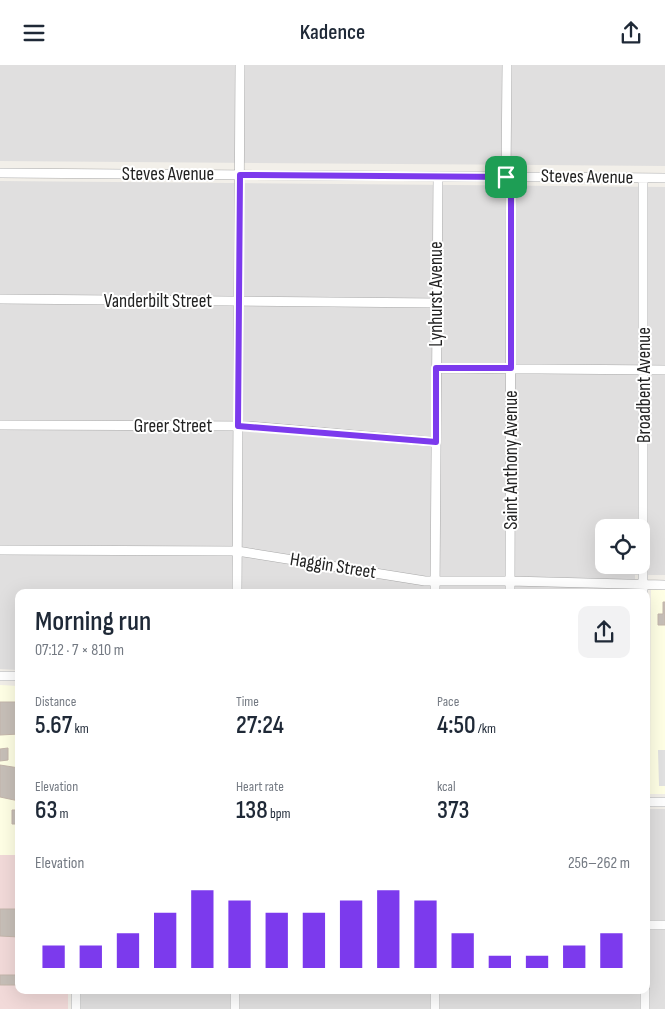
<!DOCTYPE html>
<html lang="en">
<head>
<meta charset="utf-8">
<style>
  body { margin:0; font-family:"Sofia Sans Condensed",sans-serif; background:#f2f2f3; color:#1f2937; height:100vh; display:flex; flex-direction:column; font-size:19px; white-space:nowrap }
  * { box-sizing:border-box; margin:0 }
  p { font-size:16px; color:#747a83 }
  .icon { flex:none; width:28px; height:28px; fill:none; stroke:currentColor; stroke-width:2; stroke-linecap:round; stroke-linejoin:round }
  .map { position:relative; flex:1; overflow:hidden }
  .drawer { position:absolute; left:15px; top:524px; width:635px; height:405px; display:flex; flex-direction:column; background:#fff; border-radius:10px; box-shadow:0 5px 20px #0002 }
  .drawer>* { flex:none }
  .controls { position:absolute; left:595px; top:454px; display:grid; gap:10px }
  .controls a { display:grid; place-items:center; width:55px; height:55px; border-radius:10px; background:#fff; box-shadow:0 5px 20px #0002; font-size:25px }
  .pin { position:absolute; display:grid; place-items:center; width:42px; height:42px; color:#fff; margin:-21px; border-radius:10px; box-shadow:0 2px 8px #0006 }
  .round { display:grid; place-items:center; flex:none; width:52px; height:52px; border-radius:10px; background:#f2f2f3 }
  .head { display:flex; align-items:center; justify-content:space-between; height:85px; padding:0 20px }
  h1 { font-size:28px; font-weight:600; line-height:38px }
  .figures { display:grid; grid-template-columns:repeat(3,1fr); gap:8px; height:85px; padding:5px 20px }
  .figures div { display:grid; align-content:center }
  .figures b { font-size:25px; font-weight:600 }
  .figures small { font-size:14px; font-weight:400 }
  .figures p { font-size:14px }
  .chart { height:140px; padding:10px 20px }
  .chart p { display:flex; justify-content:space-between }
  .chart svg { width:100%; height:90px; margin-top:5px; stroke:#7c3aed; stroke-width:6 }
  header { display:flex; justify-content:space-between; align-items:center; height:65px; padding:0 20px; background:#fff; font-size:22px; font-weight:600 }
  .map>svg:first-child { display:block }
  .residential { fill:#e0dfdf; fill-rule:evenodd }
  .commercial { fill:#f2dad9 }
  .education { fill:#ffffe5 }
  .parking { fill:#e2e2e2 }
  .building { fill:#c7bfb8; stroke:#c4b6ab }
  .lines { fill:none; stroke-linecap:round; stroke-linejoin:round }
  .minor-casing { stroke:#a9a9a9; stroke-width:10 }
  .minor { stroke:#fff; stroke-width:9 }
  .route-casing { stroke:#fff; stroke-width:10 }
  .route { stroke:#7c3aed; stroke-width:6 }
  .labels { text-anchor:middle; dominant-baseline:central; stroke-width:4; stroke-linejoin:round; paint-order:stroke }
  .street-label { font-size:19px; fill:#222; stroke:#fff }
</style>
</head>
<body>
<header><svg class="icon" aria-label="menu" viewBox="0 0 24 24"><path d="M4 6h16M4 12h16M4 18h16"/></svg>Kadence<svg class="icon" aria-label="share" viewBox="0 0 24 24"><path d="M12 15V3M7 8l5-5 5 5M5 13v7h14v-7"/></svg></header>
<div class="map">
<svg width="665" height="944" viewBox="0 0 665 944">
  <rect width="100%" height="100%" fill="#f2efe9"/>
  <path class="residential" d="M0 0H665V101L0 96Z
    M0 116 665 122V510H635V528H19V605L0 604ZM604 462H641V500H604Z
    M646 744H665V944H81V925H646Z"/>
  <path class="commercial" d="M0 790H19V925H68V944H0Z"/>
  <path class="education" d="M651 524 665 525V729H650Z
    M0 620 19 621V790H0Z"/>
  <path class="parking" d="M658 685H665V721H659Z"/>
  <path class="building" d="M663 537H665V560H658V549H663Z
    M0 637H19V669L0 670Z
    M8 683V695L0 696V684Z
    M0 700 19 703V736L0 732Z
    M12 745H19V759H12Z
    M0 844H19V872L0 871Z
    M0 910H19V920H0Z"/>
  <g class="lines">
    <g class="minor-casing">
      <path id="minor" d="M0 108 665 113
        M506 112 507 0
        M643 113V528
        M0 234 436 238
        M436 303 665 305
        M0 360 248 361 436 377
        M0 485 237 486 425 516H510L665 520
        M237 528 240 0
        M435 528 438 111
        M510 528 511 112
        M0 611H19
        M646 737H665
        M646 860H665
        M76 925V944
        M435 925V944
        M645 925V944
        M235 944V925"/>
    </g>
    <use href="#minor" class="minor"/>
  </g>
  <g class="lines">
    <g class="route-casing">
      <path id="route" d="M240 110 511 112V303H436V377L238 361Z"/>
    </g>
    <use href="#route" class="route"/>
  </g>
  <g class="labels">
    <g class="street-label">
      <text x="168" y="109">Steves Avenue</text>
      <text transform="translate(587 112) rotate(1)">Steves Avenue</text>
      <text transform="translate(436 229) rotate(-90)">Lynhurst Avenue</text>
      <text x="158" y="236">Vanderbilt Street</text>
      <text transform="translate(644 320) rotate(-90)">Broadbent Avenue</text>
      <text x="173" y="361">Greer Street</text>
      <text transform="translate(511 395) rotate(-90)">Saint Anthony Avenue</text>
      <text transform="translate(333 501) rotate(9)">Haggin Street</text>
    </g>
  </g>
</svg>
<div class="controls">
<a><svg class="icon" aria-label="locate" viewBox="0 0 24 24"><circle cx="12" cy="12" r="6"/><path d="M12 2v4M12 18v4M2 12h4M18 12h4"/></svg></a>
</div>
<div class="pin" style="left:506px;top:112px;background:#1e9e55"><svg class="icon" aria-label="arrive" viewBox="0 0 24 24"><path d="M6 21V4h12l-3 4 3 4H6"/></svg></div>
<section class="drawer">
<div class="head"><div><h1>Morning run</h1><p>07:12 · 7 × 810 m</p></div><a class="round"><svg class="icon" aria-label="share" viewBox="0 0 24 24"><path d="M12 15V3M7 8l5-5 5 5M5 13v7h14v-7"/></svg></a></div>
<div class="figures">
<div><p>Distance</p><b>5.67<small> km</small></b></div>
<div><p>Time</p><b>27:24</b></div>
<div><p>Pace</p><b>4:50<small> /km</small></b></div>
</div>
<div class="figures">
<div><p>Elevation</p><b>63<small> m</small></b></div>
<div><p>Heart rate</p><b>138<small> bpm</small></b></div>
<div><p>kcal</p><b>373</b></div>
</div>
<div class="chart"><p><span>Elevation</span>256–262 m</p>
<svg viewBox="0 0 160 44" preserveAspectRatio="none"><path d="M5 44V33M15 44V33M25 44V27M35 44V17M45 44V6M55 44V11M65 44V17M75 44V17M85 44V11M95 44V6M105 44V11M115 44V27M125 44V38M135 44V38M145 44V33M155 44V27"/></svg>
</div>
</section>
</div>
</body>
</html>
